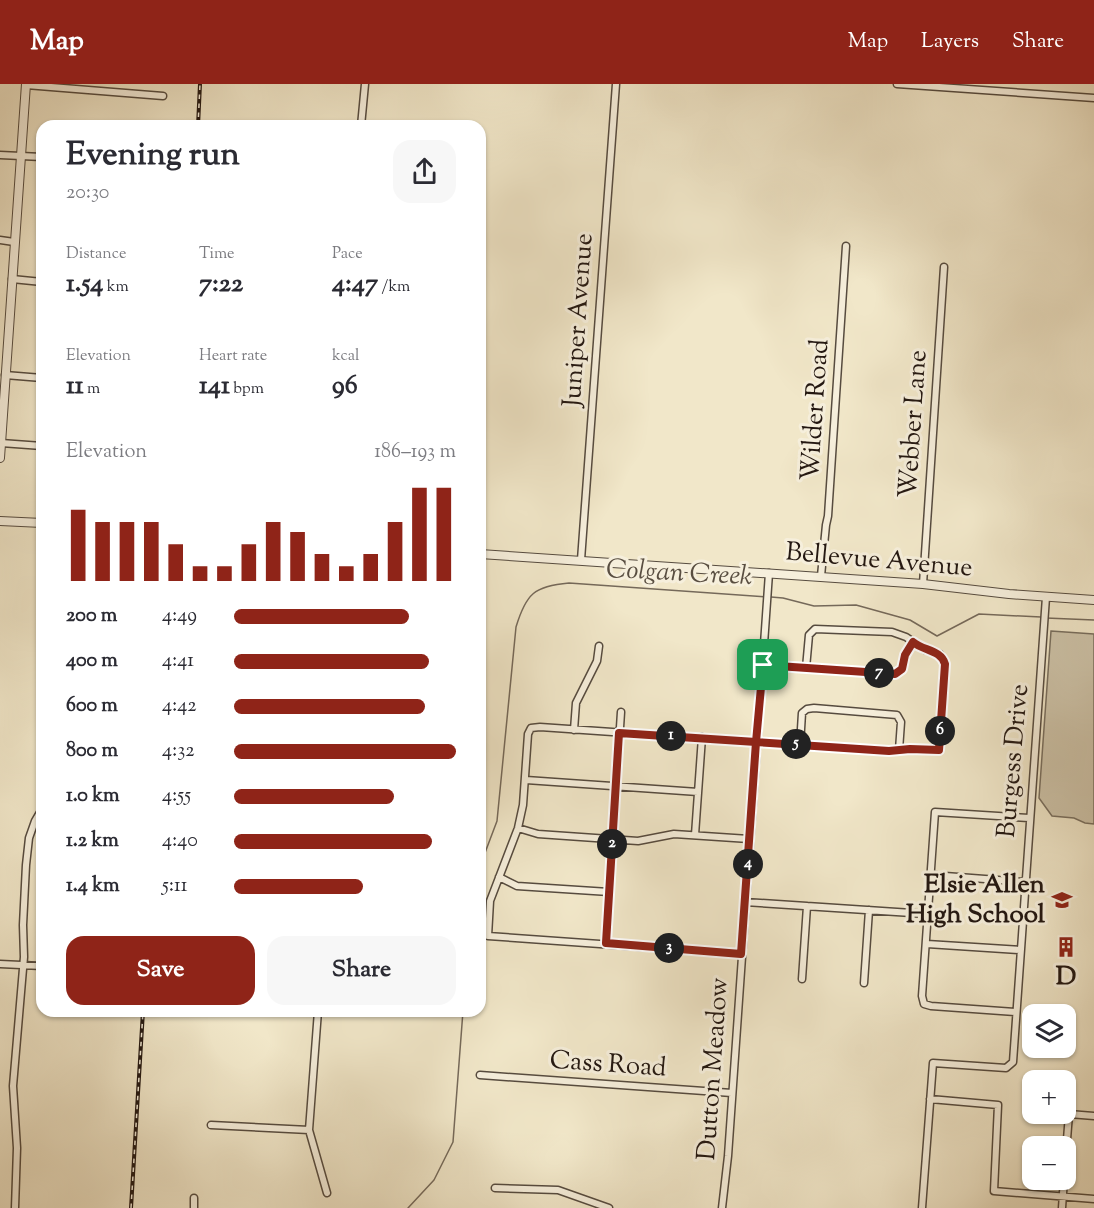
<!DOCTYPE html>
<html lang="en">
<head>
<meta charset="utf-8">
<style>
  body { margin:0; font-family:"Sorts Mill Goudy",serif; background:#f7f7f7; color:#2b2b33; height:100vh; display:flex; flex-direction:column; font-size:22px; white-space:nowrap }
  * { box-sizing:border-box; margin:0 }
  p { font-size:20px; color:#7c7c81 }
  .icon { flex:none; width:33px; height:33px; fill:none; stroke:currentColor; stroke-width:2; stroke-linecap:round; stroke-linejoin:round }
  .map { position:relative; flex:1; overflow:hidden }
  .details { position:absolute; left:36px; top:36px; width:450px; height:897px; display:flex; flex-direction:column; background:#fff; border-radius:18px; box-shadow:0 2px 4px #0004 }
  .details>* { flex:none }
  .controls { position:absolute; left:1022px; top:920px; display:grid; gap:12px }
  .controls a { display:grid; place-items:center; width:54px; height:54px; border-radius:12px; background:#fff; box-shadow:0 2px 4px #0004; font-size:30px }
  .pin { position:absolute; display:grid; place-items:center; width:51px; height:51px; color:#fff; margin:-26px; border-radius:12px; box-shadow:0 3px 9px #0006 }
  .km { position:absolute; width:30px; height:30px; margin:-15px; border-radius:50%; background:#222; color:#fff; font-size:16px; line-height:30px; text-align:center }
  .round { display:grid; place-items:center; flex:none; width:63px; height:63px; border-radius:18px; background:#f7f7f7 }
  .head { display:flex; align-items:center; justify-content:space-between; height:102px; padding:0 30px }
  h1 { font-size:33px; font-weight:800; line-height:45px }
  .metrics { display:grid; grid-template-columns:repeat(3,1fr); gap:9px; height:102px; padding:6px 30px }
  .metrics div { display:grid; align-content:center }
  .metrics b { font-size:26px; font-weight:800 }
  .metrics small { font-size:16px; font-weight:400 }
  .metrics p { font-size:16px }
  .chart { height:168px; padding:12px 30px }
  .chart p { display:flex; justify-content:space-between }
  .chart svg { width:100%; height:108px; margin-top:6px; stroke:#8f2418; stroke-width:6 }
  .action { display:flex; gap:12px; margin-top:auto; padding:12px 30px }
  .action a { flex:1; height:69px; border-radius:18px; background:#8f2418; color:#fff; font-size:24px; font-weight:800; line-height:69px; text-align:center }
  .action a+a { background:#f7f7f7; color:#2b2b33 }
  ul { padding:0 30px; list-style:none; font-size:20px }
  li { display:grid; grid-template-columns:96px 72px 1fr; align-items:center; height:45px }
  li i { height:15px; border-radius:8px; background:#8f2418 }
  header { display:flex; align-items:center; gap:36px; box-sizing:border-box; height:84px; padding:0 30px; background:#8f2418; color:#fff }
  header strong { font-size:28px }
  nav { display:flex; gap:33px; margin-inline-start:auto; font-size:21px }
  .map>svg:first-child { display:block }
  .green { fill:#cec4aa; stroke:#786e5e; stroke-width:1.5 }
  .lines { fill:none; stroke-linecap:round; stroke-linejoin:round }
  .stream { stroke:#75695a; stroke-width:1.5 }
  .minor-casing { stroke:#564b3f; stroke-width:9 }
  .tertiary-casing { stroke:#564b3f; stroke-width:10 }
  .minor { stroke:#f6efdc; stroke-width:6 }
  .tertiary { stroke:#f6efdc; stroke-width:8 }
  .rail-casing { stroke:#231711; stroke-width:4 }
  .rail { stroke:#f6efdc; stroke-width:1.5; stroke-dasharray:4.5; stroke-linecap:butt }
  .route-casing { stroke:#fff; stroke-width:12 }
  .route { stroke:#8f2418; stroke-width:8 }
  .labels { text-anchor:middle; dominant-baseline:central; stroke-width:6; stroke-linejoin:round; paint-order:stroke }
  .street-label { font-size:26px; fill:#231711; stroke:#f6efdc }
  .poi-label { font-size:26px; font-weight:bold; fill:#231711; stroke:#f6efdc; text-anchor:end }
  .water-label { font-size:27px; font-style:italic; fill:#594e41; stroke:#f6efdc }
</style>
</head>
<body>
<header>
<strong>Map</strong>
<nav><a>Map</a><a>Layers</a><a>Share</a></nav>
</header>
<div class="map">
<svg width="1094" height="1124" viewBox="0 0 1094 1124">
  <rect width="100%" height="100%" fill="#f1e7c9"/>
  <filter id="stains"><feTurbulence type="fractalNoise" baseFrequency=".00333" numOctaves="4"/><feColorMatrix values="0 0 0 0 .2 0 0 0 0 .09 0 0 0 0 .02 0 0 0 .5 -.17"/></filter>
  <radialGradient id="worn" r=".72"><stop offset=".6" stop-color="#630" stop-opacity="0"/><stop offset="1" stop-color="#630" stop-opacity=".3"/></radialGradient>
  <path class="green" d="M1051 547 1094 550V740L1085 739 1074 734 1052 732 1039 714Z"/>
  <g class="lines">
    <path class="stream" d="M771 513 783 514 814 522 856 521 910 536 937 552 979 530 1041 533
      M1046 534 1094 536
      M480 782 497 737 516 543C526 510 534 502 569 499L766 513
      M408 1124 434 1096 453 1058 463 927"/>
    <g class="minor-casing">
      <path id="minor" d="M897 0 1094 14
        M26 1 163 12
        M361 42 365 0
        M0 71 42 73
        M0 156 14 158
        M12 195 42 198
        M5 291 42 294
        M1 359 42 362
        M581 476 616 0
        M821 492 826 441 828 432 846 162
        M923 500 944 183
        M763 581 895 590 902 585 905 571 913 558
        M574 646 576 619 597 577 599 562
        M800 661 802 629 807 625 814 624 897 631 901 638 899 666
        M526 696 698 708
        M518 744 538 750 638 757 674 750 749 755
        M695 751 702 653
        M932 791 1024 798
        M499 793 517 802 609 808
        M745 818 927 830
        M606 859 621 628
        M927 860 1020 866
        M741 870 488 852 490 817 518 744 523 721 528 650 531 644 540 643 889 667 910 665 939 666 945 580 940 570 925 566 906 553 892 548 815 545 809 551 806 584
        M0 880 42 882
        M802 895 807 822
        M864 899 869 826
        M318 927 309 1046 327 1109
        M1015 928 931 922 924 920 922 912 935 728 1029 734
        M480 991 732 1009
        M930 1015 998 1021 994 1107 1094 1115
        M211 1041 309 1046
        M1065 1081 1069 1030 1094 1032
        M495 1104 558 1106 609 1124
        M15 1124 17 1064 13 1002 24 873 23 841 26 781 29 754 35 737 42 725
        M194 1124V1114
        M722 1124 728 1072 769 489
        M922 1124 933 979 1006 984 1013 978 1046 513
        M1062 1124 1064 1095"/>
    </g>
    <g class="tertiary-casing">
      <path id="tertiary" d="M0 374 26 0
        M0 437 42 439
        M480 470 923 500 1009 510 1094 516"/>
    </g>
    <use href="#minor" class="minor"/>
    <use href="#tertiary" class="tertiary"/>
    <g class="rail-casing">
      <path id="rail" d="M198 42 200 0
        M131 1124 143 927"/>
    </g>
    <use href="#rail" class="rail"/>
  </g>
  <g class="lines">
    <g class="route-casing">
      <path id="route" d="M763 581 756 658 619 649 606 859 741 870 756 658 889 667 910 665 939 666 945 580C941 566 924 567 913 558L905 571 902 585 895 590 763 581"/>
    </g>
    <use href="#route" class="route"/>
  </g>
  <defs>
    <g id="school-bare" transform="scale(1.62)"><path d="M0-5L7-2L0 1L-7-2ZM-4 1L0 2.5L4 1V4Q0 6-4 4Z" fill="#8f2418" stroke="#f6efdc" stroke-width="2.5" paint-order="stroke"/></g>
    <g id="building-bare" transform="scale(1.62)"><path d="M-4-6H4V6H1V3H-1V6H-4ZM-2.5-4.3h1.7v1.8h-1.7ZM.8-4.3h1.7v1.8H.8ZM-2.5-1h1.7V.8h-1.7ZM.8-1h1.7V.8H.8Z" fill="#8f2418" stroke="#f6efdc" stroke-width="2.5" paint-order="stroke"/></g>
  </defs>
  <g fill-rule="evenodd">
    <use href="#school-bare" x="1062" y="816"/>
    <use href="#building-bare" x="1066" y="863"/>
  </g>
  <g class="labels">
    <g class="street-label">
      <text transform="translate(579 236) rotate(-86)">Juniper Avenue</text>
      <text transform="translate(816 326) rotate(-86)">Wilder Road</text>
      <text transform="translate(914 340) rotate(-86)">Webber Lane</text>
      <text transform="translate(879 477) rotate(5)">Bellevue Avenue</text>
      <text transform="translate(1014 677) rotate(-85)">Burgess Drive</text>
      <text transform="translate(608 981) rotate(4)">Cass Road</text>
      <text transform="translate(714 985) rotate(-86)">Dutton Meadow</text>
    </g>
    <g class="poi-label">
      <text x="1045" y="801">Elsie Allen<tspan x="1045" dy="30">High School</tspan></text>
      <text x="1066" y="893" text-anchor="middle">D</text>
    </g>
    <g class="water-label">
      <text transform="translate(679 490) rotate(3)">Colgan Creek</text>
    </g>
  </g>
  <rect width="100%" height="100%" filter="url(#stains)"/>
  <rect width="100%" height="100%" fill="url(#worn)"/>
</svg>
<div class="controls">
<a><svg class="icon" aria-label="layers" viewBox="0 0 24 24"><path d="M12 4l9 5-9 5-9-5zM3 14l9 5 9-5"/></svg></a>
<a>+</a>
<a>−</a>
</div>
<div class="pin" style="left:763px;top:581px;background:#1e9e55"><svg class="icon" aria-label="arrive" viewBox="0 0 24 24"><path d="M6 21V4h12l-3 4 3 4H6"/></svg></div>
<b class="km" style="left:671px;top:652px">1</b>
<b class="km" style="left:612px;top:760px">2</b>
<b class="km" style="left:669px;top:864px">3</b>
<b class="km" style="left:748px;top:780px">4</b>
<b class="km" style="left:796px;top:660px">5</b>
<b class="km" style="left:940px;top:647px">6</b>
<b class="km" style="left:879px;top:589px">7</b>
<section class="details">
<div class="head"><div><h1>Evening run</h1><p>20:30</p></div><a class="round"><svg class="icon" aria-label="share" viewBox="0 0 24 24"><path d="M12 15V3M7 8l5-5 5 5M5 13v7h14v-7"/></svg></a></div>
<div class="metrics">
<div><p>Distance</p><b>1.54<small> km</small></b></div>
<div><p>Time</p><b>7:22</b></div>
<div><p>Pace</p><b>4:47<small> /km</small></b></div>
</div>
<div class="metrics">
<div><p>Elevation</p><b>11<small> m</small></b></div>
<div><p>Heart rate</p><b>141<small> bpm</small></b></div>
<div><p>kcal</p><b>96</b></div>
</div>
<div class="chart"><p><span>Elevation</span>186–193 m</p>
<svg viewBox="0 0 160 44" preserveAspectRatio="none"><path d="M5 44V15M15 44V20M25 44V20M35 44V20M45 44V29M55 44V38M65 44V38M75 44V29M85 44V20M95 44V24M105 44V33M115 44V38M125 44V33M135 44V20M145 44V6M155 44V6"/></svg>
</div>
<ul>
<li><b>200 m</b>4:49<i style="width:79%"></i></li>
<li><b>400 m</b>4:41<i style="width:88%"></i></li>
<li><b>600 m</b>4:42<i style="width:86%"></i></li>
<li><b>800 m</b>4:32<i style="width:100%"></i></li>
<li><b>1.0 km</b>4:55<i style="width:72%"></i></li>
<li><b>1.2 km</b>4:40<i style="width:89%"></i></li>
<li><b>1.4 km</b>5:11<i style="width:58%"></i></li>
</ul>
<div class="action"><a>Save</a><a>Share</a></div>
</section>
</div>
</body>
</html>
